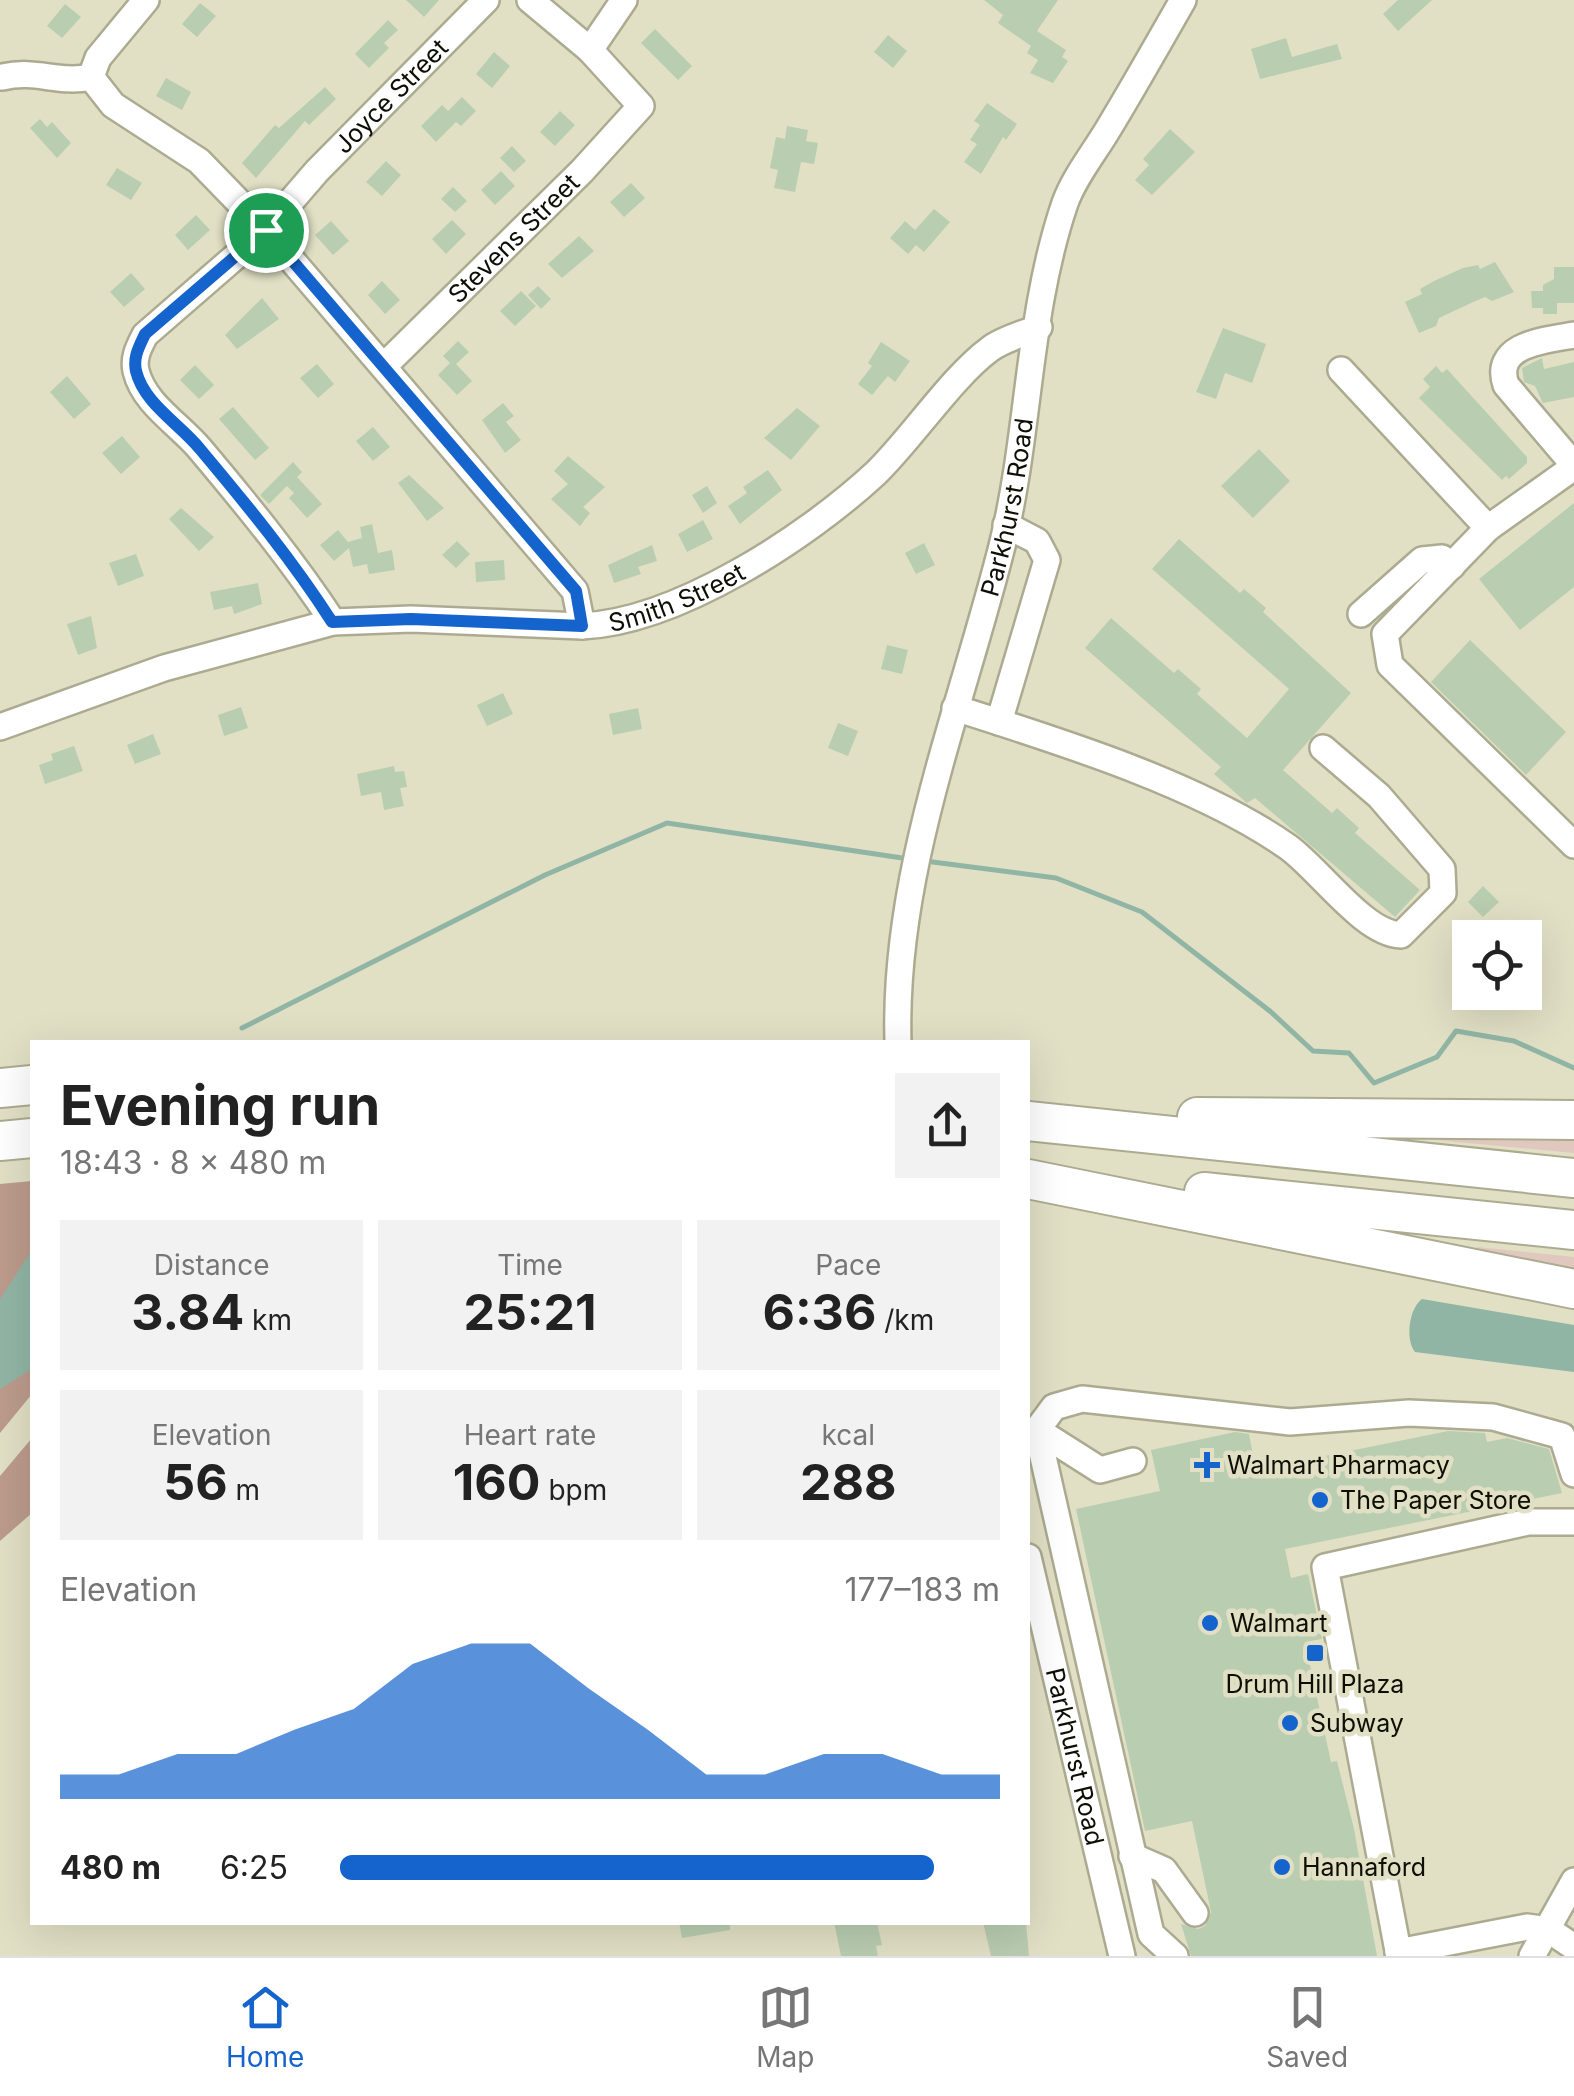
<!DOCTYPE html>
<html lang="en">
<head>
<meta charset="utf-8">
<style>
  body { margin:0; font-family:Inter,sans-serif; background:#f2f2f2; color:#222; height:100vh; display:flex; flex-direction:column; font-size:38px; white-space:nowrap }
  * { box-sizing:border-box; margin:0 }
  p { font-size:32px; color:#767676 }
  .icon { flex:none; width:55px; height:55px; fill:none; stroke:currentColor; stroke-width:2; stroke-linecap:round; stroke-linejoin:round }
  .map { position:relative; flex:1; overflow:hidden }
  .panel { position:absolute; left:30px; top:1040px; width:1000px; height:885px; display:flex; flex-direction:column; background:#fff; border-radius:0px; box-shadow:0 10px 40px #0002 }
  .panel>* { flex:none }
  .fabs { position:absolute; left:1452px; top:920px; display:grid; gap:20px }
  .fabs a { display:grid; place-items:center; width:90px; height:90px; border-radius:0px; background:#fff; box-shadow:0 10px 40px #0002; font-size:50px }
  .pin { position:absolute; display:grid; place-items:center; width:85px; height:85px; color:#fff; margin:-42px; border:5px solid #fff; border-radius:50%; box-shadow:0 2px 10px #0007 }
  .round { display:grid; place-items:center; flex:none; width:105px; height:105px; border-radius:0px; background:#f2f2f2 }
  .headline { display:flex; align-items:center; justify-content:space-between; height:170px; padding:0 30px }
  h1 { font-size:55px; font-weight:700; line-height:75px }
  .stats { display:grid; grid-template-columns:repeat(3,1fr); gap:15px; height:170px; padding:10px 30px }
  .stats div { display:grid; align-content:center; border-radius:0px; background:#f2f2f2; text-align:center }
  .stats b { font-size:50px; font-weight:700 }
  .stats small { font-size:28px; font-weight:400 }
  .stats p { font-size:28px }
  .chart { height:280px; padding:20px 30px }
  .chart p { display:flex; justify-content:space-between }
  .chart svg { width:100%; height:180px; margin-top:10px; fill:#1563cd; opacity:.7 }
  ul { padding:0 30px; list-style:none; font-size:32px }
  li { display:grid; grid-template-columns:160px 120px 1fr; align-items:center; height:75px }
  li i { height:25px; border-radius:12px; background:#1563cd }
  .dock { display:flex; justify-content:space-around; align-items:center; height:140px; border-top:2px solid #e0e0e0; background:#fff; font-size:28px; color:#767676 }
  .dock a { display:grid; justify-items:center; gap:5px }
  .dock .on { color:#1563cd }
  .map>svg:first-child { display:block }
  .green { fill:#e0c8be }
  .forest { fill:#bc9b8c }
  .water { fill:#91b5a5 }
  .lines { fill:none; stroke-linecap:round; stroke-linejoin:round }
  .stream { stroke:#91b5a5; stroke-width:5 }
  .building { fill:#b9cdb1 }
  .minor-casing { stroke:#acab91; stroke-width:30 }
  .highway-casing { stroke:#acab91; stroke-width:42 }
  .minor { stroke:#fff; stroke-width:25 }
  .highway { stroke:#fff; stroke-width:38 }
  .route-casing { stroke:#fff; stroke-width:20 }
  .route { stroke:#1563cd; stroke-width:12 }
  .poi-dot { fill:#1563cd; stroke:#e1e0c5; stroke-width:4 }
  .labels { text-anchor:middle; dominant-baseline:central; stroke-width:9; stroke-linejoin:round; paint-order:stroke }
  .street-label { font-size:25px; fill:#0e0e05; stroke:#e1e0c5 }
  .poi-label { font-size:25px; fill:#0e0e05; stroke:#e1e0c5; text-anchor:start }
</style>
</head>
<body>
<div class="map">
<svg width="1574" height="1956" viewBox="0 0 1574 1956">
  <rect width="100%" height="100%" fill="#e1e0c5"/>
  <path class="green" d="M1574 1134V1153L1404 1137Z
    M1477 1247 1574 1257V1274L1476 1254Z"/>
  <path class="forest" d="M32 1181V1394L0 1433V1184Z
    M32 1438V1513L0 1541V1476Z"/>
  <path class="water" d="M32 1250V1369L0 1389V1299Z
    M1422 1299 1574 1325V1372L1415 1352C1405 1340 1409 1308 1422 1299Z"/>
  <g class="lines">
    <path class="stream" d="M925 861 1056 878 1142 912 1271 1012 1313 1051 1349 1053 1374 1083 1437 1057 1456 1031 1514 1041 1574 1068
      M242 1028 545 875 667 823 909 859"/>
  </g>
  <path class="building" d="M406 0H439L424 17Z
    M984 0H1058L1037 31 1066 50 1062 57 1068 61 1053 83 1030 73 1038 60 1027 53 1031 46 998 23 1003 15Z
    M1398 0H1432L1398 31 1383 14Z
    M200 3 216 16 197 37 182 24Z
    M65 4 81 17 62 38 47 26Z
    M388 20 398 30 384 43 389 48 369 68 355 54Z
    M655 29 692 66 678 80 641 43Z
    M888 35 907 51 893 68 874 52Z
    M1286 38 1292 57 1337 44 1342 59 1260 79 1251 49Z
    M494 52 510 66 492 88 476 74Z
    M166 78 191 92 182 110 156 96Z
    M325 87 336 99 309 125 305 121 256 178 242 163 275 125 279 128Z
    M462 97 476 111 461 126 456 122 436 142 421 126 442 105 448 111Z
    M987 103 1017 124 1006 140 1003 137 981 174 964 162 977 144 970 140 980 125 974 121Z
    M560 111 575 125 555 146 540 132Z
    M40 119 47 127 52 122 71 143 57 158 30 128Z
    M787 126 808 130 806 141 818 143 814 164 801 162 795 192 774 188 778 170 770 168 776 137 785 139Z
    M1170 129 1195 152 1152 195 1135 180 1149 165 1143 159Z
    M512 146 526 161 514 172 500 158Z
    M386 161 401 175 382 196 366 182Z
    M117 168 142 183 131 200 106 185Z
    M501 171 515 186 495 205 481 190Z
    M631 183 645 198 624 217 610 202Z
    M453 187 467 201 455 212 441 199Z
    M934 209 950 222 924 252 916 245 908 254 890 238 905 221 915 230Z
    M196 215 210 230 188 250 175 235Z
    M452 220 466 234 446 254 432 239Z
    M331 221 349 241 333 255 315 235Z
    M579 236 594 251 562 278 548 264Z
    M1495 262 1514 292 1492 301 1485 297 1471 303 1439 318 1436 326 1419 333 1405 302 1422 294 1420 289 1434 281 1463 268 1478 265 1480 269Z
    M1554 267H1574V303H1557V314H1543V308H1532L1531 291H1543V285L1554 279Z
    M131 273 145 289 124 307 110 292Z
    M382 281 400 300 385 314 368 295Z
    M538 286 551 299 541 309 528 295Z
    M521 291 536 306 515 326 500 311Z
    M262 298 279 319 237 349 225 335Z
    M1223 328 1266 344 1252 383 1225 373 1216 399 1196 392Z
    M458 341 469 352 456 364 472 381 457 395 438 375 450 363 443 356Z
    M881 342 910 361 895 382 888 376 872 395 858 384 872 366 868 363Z
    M1542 358 1544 369 1574 362V397L1543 403 1535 386 1524 382 1522 368Z
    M317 364 334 384 318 398 300 378Z
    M195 365 214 385 199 399 180 380Z
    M1436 366 1442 373 1447 369 1527 457V463L1509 479 1506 476 1502 480 1419 398 1430 387 1423 379Z
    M67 376 91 404 74 419 50 392Z
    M503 403 514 416 506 422 521 440 505 453 482 420Z
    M233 407 269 448 255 460 219 419Z
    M797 408 820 426 791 460 764 438Z
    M373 427 390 447 373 461 356 441Z
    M122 436 140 457 121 474 102 453Z
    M1259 449 1290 481 1253 518 1221 486Z
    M568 456 605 487 583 507 590 513 580 526 551 499 568 484 554 471Z
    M293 462 302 472 297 477 322 504 307 518 289 498 294 493 287 486 269 504 260 495Z
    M768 470 782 490 740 524 728 506 747 493 743 487Z
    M409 475 444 508 427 521 398 483Z
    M707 486 717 503 703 513 692 495Z
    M1574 503V587L1520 630 1479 579Z
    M181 508 214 537 199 551 169 519Z
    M703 520 713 539 687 552 678 534Z
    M372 524 378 553 392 550 395 570 369 574 367 564 353 567 349 548 334 561 320 545 338 530 348 542 362 538 360 527Z
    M1179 539 1240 593 1244 589 1266 608 1263 612 1351 693 1283 770 1332 813 1337 808 1359 828 1355 833 1420 890 1395 917 1255 798 1247 803 1214 774 1221 767 1085 648 1111 618 1174 673 1178 669 1201 689 1197 694 1247 738 1289 689 1152 569Z
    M457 541 470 554 456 568 442 555Z
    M924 543 935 565 916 574 905 553Z
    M652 545 657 561 638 567 641 574 614 583 608 565Z
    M136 554 144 576 118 586 109 563Z
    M504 560 505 580 476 582 475 562Z
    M258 583 262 604 234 614 232 606 214 610 210 592Z
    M91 616 97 648 78 655 67 624Z
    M1470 640 1566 732 1526 775 1431 682Z
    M887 645 908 650 902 674 881 669Z
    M503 693 513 714 487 726 477 705Z
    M241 707 248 728 224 736 218 715Z
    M638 708 642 729 613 735 609 714Z
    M838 723 858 731 848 756 828 748Z
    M153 734 161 754 135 764 127 745Z
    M74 746 83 771 45 784 39 765 53 760 51 754Z
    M394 766 395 772 404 771 407 787 400 788 404 806 384 810 381 792 361 796 357 774Z
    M1483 886 1499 902 1483 917 1468 902Z
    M1448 1431 1485 1433 1487 1442 1507 1438 1549 1449 1562 1493 1285 1549 1291 1578 1308 1574 1322 1639 1305 1642 1331 1762 1337 1761 1354 1829 1377 1956H1191L1181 1924 1198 1929 1205 1926 1211 1912 1192 1821 1145 1831 1076 1509 1160 1491 1151 1450 1235 1432 1249 1434 1256 1470Z
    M679 1922H730V1930L682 1938Z
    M834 1922H877L882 1945 876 1946 878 1956H841Z
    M983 1922H1026L1029 1956H991Z"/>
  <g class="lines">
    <g class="minor-casing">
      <g id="minor">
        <path d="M146 0 98 58 91 77 113 105 199 161 266 230 575 591 582 626"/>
        <path d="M590 50 624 0"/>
        <path d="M2 77C38 69 57 84 91 77"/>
        <path d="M1574 335C1546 340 1492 344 1506 385L1574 465"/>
        <path id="s1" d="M384 366 582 171 641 106 590 50 530 0"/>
        <path d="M1341 370 1488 528 1574 467"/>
        <path d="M1488 528 1385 634 1390 665 1574 845"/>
        <path d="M1361 614 1422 560 1442 558 1452 566"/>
        <path id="s2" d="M333 622C293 561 247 505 200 449 179 424 144 404 136 371 133 357 139 347 145 335L266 230 317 171 486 0"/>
        <path d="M955 708C1059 741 1200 785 1288 847 1319 869 1364 934 1401 935L1443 893 1442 869 1379 796 1323 748"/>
        <path d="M999 722 1047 560 1037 541 1006 525"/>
        <path id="s3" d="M0 727 164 668 333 622 411 619 582 626C677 622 807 537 876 473 912 438 952 377 990 349 1003 339 1024 334 1039 327"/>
        <path id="s4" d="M898 1042C893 872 961 709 1002 546 1030 434 1027 314 1065 203 1074 178 1093 154 1107 131 1133 88 1158 44 1183 0"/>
        <path d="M1028 1433 1037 1430 1054 1407 1082 1399 1290 1422 1409 1413 1493 1417 1562 1436 1574 1474"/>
        <path d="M1133 1461 1100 1470 1037 1430 1151 1934 1175 1956"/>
        <path id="s5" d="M1028 1557 1122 1956"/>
        <path d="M1132 1856 1164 1870 1195 1913"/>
        <path d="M1398 1952 1527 1927 1549 1930 1574 1947"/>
        <path d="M1399 1956 1325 1567 1528 1522H1574"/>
        <path d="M1532 1956 1574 1881"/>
      </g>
    </g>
    <g class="highway-casing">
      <path id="highway" d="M0 1088 32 1085
        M1197 1117 1574 1120
        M1028 1121 1574 1178
        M0 1141 32 1138
        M1028 1179 1574 1289
        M1204 1192 1574 1230"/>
    </g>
    <use href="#minor" class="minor"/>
    <use href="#highway" class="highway"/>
  </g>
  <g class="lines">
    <g class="route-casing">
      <path id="route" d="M266 230 576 591 582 626 411 619 332 622C293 561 247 505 200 449 180 424 144 404 136 371 133 357 139 347 145 334Z"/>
    </g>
    <use href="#route" class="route"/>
  </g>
  <g class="poi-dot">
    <path d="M1202 1450h10v10h10v10h-10v10h-10v-10h-10v-10h10z"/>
    <circle cx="1320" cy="1500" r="10"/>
    <circle cx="1210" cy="1623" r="10"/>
    <rect x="1305" y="1643" width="20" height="20" rx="5"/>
    <circle cx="1290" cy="1723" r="10"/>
    <circle cx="1282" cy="1867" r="10"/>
  </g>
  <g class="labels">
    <g class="street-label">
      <text stroke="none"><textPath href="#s2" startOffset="702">Joyce Street</textPath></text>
      <text stroke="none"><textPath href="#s1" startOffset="182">Stevens Street</textPath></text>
      <text stroke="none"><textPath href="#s4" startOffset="548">Parkhurst Road</textPath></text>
      <text stroke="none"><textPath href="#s3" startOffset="698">Smith Street</textPath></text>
      <text stroke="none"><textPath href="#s5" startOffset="205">Parkhurst Road</textPath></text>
    </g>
    <g class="poi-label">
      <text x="1227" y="1465">Walmart Pharmacy</text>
      <text x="1340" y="1500">The Paper Store</text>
      <text x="1230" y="1623">Walmart</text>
      <text x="1315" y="1684" text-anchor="middle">Drum Hill Plaza</text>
      <text x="1310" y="1723">Subway</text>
      <text x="1302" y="1867">Hannaford</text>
    </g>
  </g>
</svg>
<div class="fabs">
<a><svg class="icon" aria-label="locate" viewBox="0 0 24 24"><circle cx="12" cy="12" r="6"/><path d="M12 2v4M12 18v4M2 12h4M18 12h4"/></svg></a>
</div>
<div class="pin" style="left:266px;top:230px;background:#1e9e55"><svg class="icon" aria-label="arrive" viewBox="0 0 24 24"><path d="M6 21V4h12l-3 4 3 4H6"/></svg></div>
<section class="panel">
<div class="headline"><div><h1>Evening run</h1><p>18:43 · 8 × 480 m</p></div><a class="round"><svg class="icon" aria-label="share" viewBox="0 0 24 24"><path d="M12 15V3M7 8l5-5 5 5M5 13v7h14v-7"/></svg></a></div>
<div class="stats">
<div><p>Distance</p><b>3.84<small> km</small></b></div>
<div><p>Time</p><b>25:21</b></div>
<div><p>Pace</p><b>6:36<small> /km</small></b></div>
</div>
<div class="stats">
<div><p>Elevation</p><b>56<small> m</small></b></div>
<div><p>Heart rate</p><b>160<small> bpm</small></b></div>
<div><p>kcal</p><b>288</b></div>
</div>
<div class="chart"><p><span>Elevation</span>177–183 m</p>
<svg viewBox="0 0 160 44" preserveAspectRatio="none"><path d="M0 44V38L10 38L20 33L30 33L40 27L50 22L60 11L70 6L80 6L90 17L100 27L110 38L120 38L130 33L140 33L150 38L160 38V44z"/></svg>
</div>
<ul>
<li><b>480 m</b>6:25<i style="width:90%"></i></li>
</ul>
</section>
</div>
<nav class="dock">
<a class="on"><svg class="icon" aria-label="home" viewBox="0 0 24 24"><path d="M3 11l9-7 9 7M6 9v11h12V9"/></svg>Home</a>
<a><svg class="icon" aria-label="map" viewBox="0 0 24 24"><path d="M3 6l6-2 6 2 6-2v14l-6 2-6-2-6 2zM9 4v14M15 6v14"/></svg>Map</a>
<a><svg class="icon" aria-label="saved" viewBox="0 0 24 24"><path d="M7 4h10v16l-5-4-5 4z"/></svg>Saved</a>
</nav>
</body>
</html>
